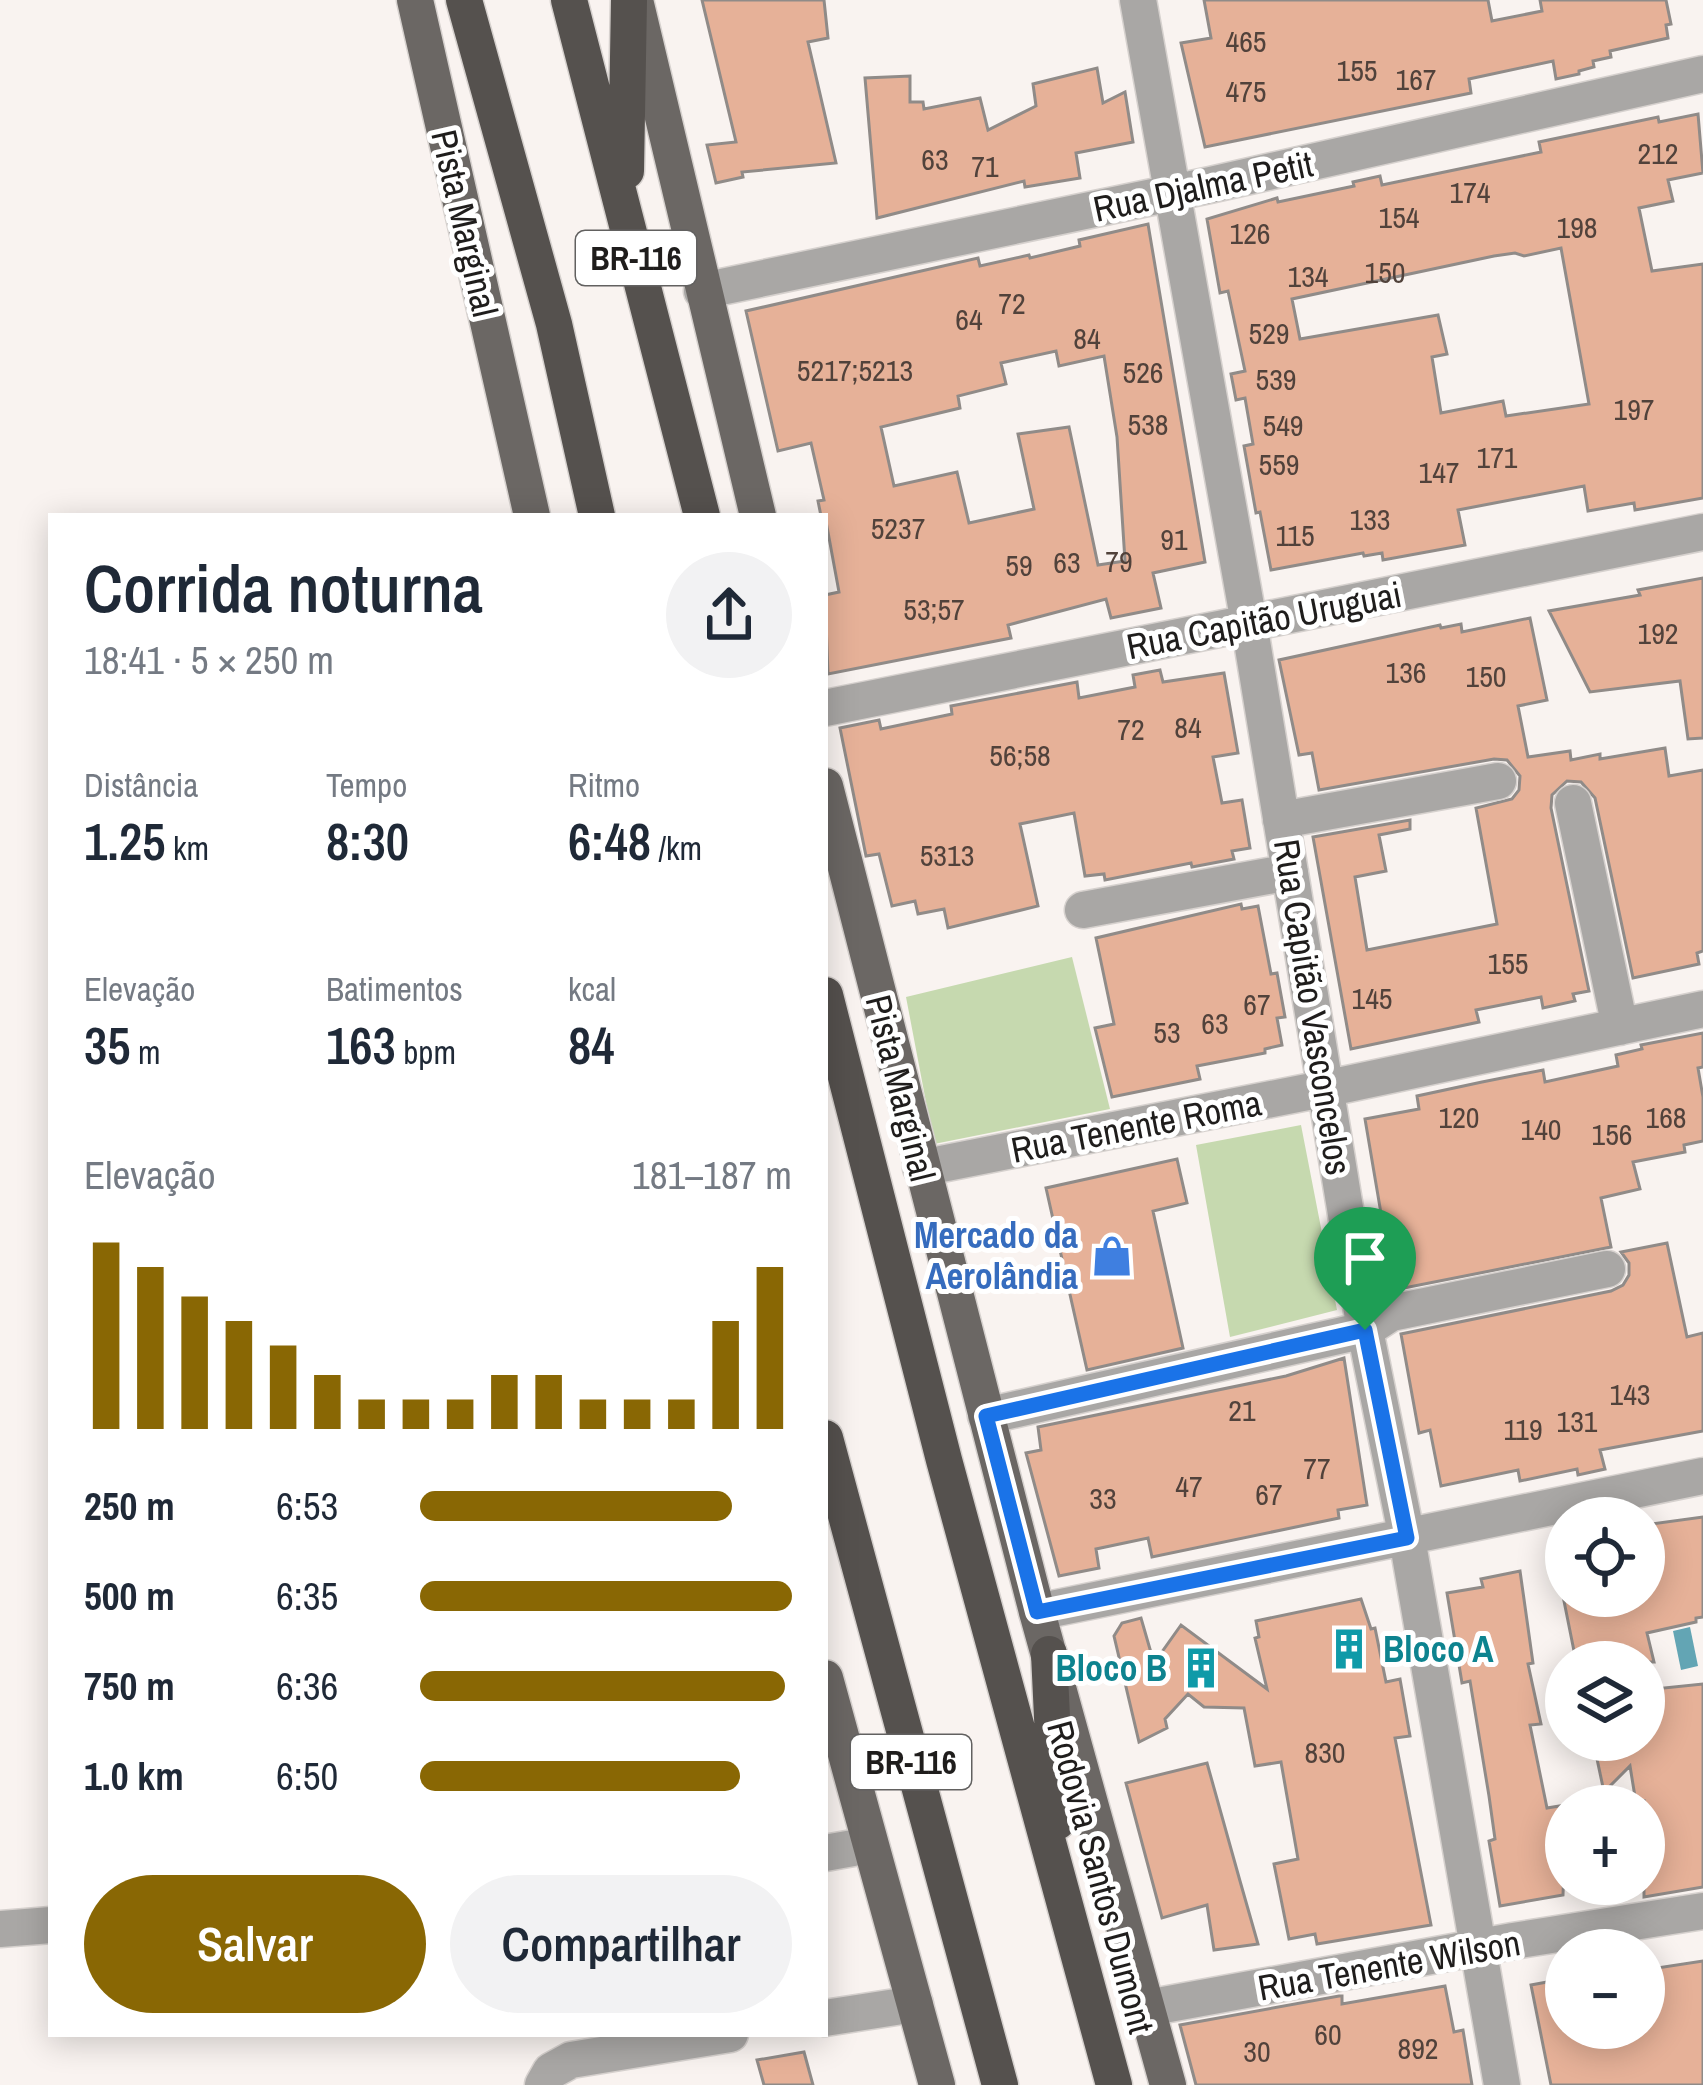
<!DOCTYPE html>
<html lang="pt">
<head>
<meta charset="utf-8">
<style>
  body { margin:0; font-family:"Archivo Narrow",sans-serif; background:#f2f2f3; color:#1f2937; height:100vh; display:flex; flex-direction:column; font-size:45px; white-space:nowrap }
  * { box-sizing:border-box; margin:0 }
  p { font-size:39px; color:#747a83 }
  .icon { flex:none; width:66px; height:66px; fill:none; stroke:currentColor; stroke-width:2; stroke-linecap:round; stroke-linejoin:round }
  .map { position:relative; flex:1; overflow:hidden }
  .details { position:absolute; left:48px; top:513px; width:780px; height:1524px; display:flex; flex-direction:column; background:#fff; border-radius:0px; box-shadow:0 6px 30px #0003 }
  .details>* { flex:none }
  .fabs { position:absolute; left:1545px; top:1497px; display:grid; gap:24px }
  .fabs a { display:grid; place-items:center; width:120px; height:120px; border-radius:50%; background:#fff; box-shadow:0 6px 30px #0003; font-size:60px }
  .pin { position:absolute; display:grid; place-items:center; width:102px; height:102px; color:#fff; margin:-123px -51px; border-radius:50% 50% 50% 0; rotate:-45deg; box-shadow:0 0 12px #0007 }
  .pin .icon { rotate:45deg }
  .round { display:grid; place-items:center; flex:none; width:126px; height:126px; border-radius:63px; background:#f2f2f3 }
  .summary { display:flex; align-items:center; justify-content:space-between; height:204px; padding:0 36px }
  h1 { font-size:66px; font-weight:600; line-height:90px }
  .metrics { display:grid; grid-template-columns:repeat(3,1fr); gap:18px; height:204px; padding:12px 36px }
  .metrics div { display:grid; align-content:center }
  .metrics b { font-size:51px; font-weight:600 }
  .metrics small { font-size:33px; font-weight:400 }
  .metrics p { font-size:33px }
  .chart { height:336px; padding:24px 36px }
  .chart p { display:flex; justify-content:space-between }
  .chart svg { width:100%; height:216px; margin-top:12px; stroke:#896704; stroke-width:6 }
  .primary-button { display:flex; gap:24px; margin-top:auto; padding:24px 36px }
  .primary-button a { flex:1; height:138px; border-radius:72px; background:#896704; color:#fff; font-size:48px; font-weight:600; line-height:138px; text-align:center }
  .primary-button a+a { background:#f2f2f3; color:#1f2937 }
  ul { padding:0 36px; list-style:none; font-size:39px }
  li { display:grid; grid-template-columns:192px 144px 1fr; align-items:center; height:90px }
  li i { height:30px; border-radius:15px; background:#896704 }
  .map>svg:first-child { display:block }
  .green { fill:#c6d9af }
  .water { fill:#63a5b4 }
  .building { fill:#e6b198; stroke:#908b88; stroke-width:3; fill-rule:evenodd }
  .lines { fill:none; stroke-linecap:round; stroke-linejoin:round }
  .minor-casing { stroke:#d6d1ce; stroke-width:39 }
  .major-casing { stroke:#d6d1ce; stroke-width:39 }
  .highway-casing { stroke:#d6d1ce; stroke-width:39 }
  .minor { stroke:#a9a7a5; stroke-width:36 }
  .major { stroke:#6b6764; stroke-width:36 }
  .highway { stroke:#55514e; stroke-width:36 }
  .route-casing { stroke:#fff; stroke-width:24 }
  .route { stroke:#1a73e8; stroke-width:15 }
  .labels { text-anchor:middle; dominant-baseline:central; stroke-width:10; stroke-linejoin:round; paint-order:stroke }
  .number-label { font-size:30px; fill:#51423b }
  .shield { fill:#fff; stroke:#626160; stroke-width:3 }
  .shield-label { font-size:33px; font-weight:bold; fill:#1f1d1c }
  .street-label { font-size:36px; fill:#1f1d1c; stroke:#fff }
  .shop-label { font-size:36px; font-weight:bold; fill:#366cbe; stroke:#fff; text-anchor:end }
  .culture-label { font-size:36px; font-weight:bold; fill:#0d838f; stroke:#fff; text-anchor:start }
</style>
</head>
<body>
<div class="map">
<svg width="1703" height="2085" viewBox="0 0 1703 2085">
  <rect width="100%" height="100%" fill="#f9f3f0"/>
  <path class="green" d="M1072 957 1110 1109 934 1144 906 997Z
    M1301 1125 1337 1310 1230 1337 1196 1145Z"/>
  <path class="water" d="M1690 1627 1698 1666 1681 1670 1673 1631Z"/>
  <path class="building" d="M702 0H824L828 38 808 42 836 163 742 172 743 177 716 183 707 145 736 142Z
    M1204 0H1488L1492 21 1542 11 1540 0H1666L1671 24 1666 25 1668 38 1610 51 1611 57 1593 61 1594 67 1579 71V74L1556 79 1553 61 1469 79 1471 93 1205 147 1181 43 1211 38Z
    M1097 68 1103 103 1125 92 1133 142 1076 153 1080 178 1025 187 1024 181 877 218 865 78 910 76V102H923L924 109 980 98 988 130 1036 106 1033 84Z
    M1698 114 1703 173 1668 180 1673 201 1639 208 1652 271 1703 264V498L1635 510 1634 503 1588 511 1584 486 1458 510 1465 545 1383 560 1382 553 1364 556 1363 553 1271 570 1260 512 1256 513 1244 446 1253 444 1245 398 1236 400 1231 374 1245 371 1228 291 1220 293 1207 219 1277 198 1278 202 1354 186 1353 182 1380 176 1382 185 1541 152 1539 142 1658 117 1659 122ZM1561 248 1589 404 1506 416 1503 401 1441 413 1432 357 1447 354 1438 315 1300 339 1292 299 1494 256 1515 253 1524 256Z
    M1148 224 1205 562 1153 573 1161 608 1111 618 1106 599 1008 625 1011 638 828 674 825 595 839 592 825 516H821L818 501 824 500 811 443 778 451 746 311 978 258 980 266 1029 255 1030 258 1080 246 1079 240ZM1056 351 1059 366 1104 356 1117 437 1125 561 1098 565 1069 427 1018 434 1034 509 969 523 957 472 894 486 881 427 960 408 958 396 1006 384 1001 363Z
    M1703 578V738L1688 739 1680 681 1590 692 1549 611 1640 595 1638 590Z
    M1530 618 1547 700 1518 706 1528 757 1570 751 1571 760 1600 754V759L1665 748 1669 776 1703 770V951L1697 953 1699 964 1633 978 1595 798 1581 782 1567 781 1552 795 1551 808 1589 991 1573 994 1575 1001 1543 1008 1541 997 1476 1010 1479 1022 1351 1049 1313 837 1410 820V829L1379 835 1386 871 1355 877 1367 950 1497 924 1476 808 1512 799 1519 790 1520 776 1507 760 1494 759 1319 790 1312 753 1299 755 1279 660 1440 625 1441 628 1461 624 1462 632Z
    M1160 670 1163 682 1224 673 1238 753 1213 757 1222 803 1242 800 1250 848 1232 851 1234 859 1192 867 1191 863 1105 880 1104 874 1085 876 1074 813 1020 824 1038 906 948 928 944 909 918 914 915 901 892 906 879 854 866 856 840 728 879 720 881 729 952 714 951 706 1077 682 1079 698 1135 687 1133 675Z
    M1241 904 1242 909 1258 906 1271 974 1277 973 1285 1017 1277 1018 1282 1045 1265 1049V1053L1197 1066 1200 1079 1112 1097 1095 1028 1114 1024 1096 938Z
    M1703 1033V1067L1698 1068 1703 1097V1141L1684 1145 1685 1152 1633 1162 1640 1189 1601 1198 1611 1247 1394 1290 1365 1119 1419 1109 1417 1096 1482 1082 1543 1070 1545 1082 1618 1066 1616 1055 1642 1049 1641 1045Z
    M1177 1159 1187 1203 1153 1211 1183 1348 1087 1370 1046 1188Z
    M1667 1243 1687 1337 1703 1333V1431L1600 1450 1605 1469 1578 1475 1577 1469 1520 1481 1518 1470 1441 1486 1430 1430 1419 1433 1401 1334 1611 1291 1623 1285 1629 1275V1263L1621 1252Z
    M1344 1358 1367 1505 1338 1510 1339 1518 1152 1557 1148 1538 1096 1549 1099 1568 1059 1576 1026 1453 1041 1450 1038 1427 1286 1376Z
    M1703 1517V1617L1696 1618V1622L1647 1633 1654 1662H1623L1620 1650 1597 1654 1596 1646 1574 1651 1563 1596H1644V1525Z
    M1520 1571 1533 1663 1528 1664 1541 1724 1530 1725 1547 1808 1596 1800 1590 1806H1566L1563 1895 1500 1906 1489 1841 1495 1839 1489 1796 1470 1681 1462 1683 1447 1593 1483 1587 1481 1579Z
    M1361 1599 1371 1629 1375 1628 1386 1682 1400 1679 1410 1736 1395 1738 1431 1925 1317 1944 1315 1934 1289 1939 1274 1864 1298 1859 1281 1762 1255 1766 1244 1708 1204 1707 1188 1694 1165 1719 1167 1728 1139 1742 1114 1636 1122 1623 1141 1618 1154 1663 1181 1625 1267 1689 1255 1638 1259 1637 1256 1621Z
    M1703 1684V1887L1644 1897V1801L1636 1803 1630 1766 1604 1792 1593 1740H1644V1690Z
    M1207 1763 1240 1881 1258 1944 1214 1950 1207 1905 1162 1918 1126 1783Z
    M1703 1961V2085H1551L1531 1985 1563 1979 1566 2028H1644V1970Z
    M1445 1986 1454 2032 1463 2030 1472 2085H1196L1180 2025 1339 1996H1342V2004Z
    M804 2052 813 2085H764L757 2060Z"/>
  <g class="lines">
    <g class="minor-casing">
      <path id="minor" d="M1138 0 1249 623 1365 1330 1407 1538 1502 2085
        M702 291 1210 185 1703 74
        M825 708 1703 532
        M1573 803 1620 1027
        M1281 820 1498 781
        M1083 910 1290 872
        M921 1168 1343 1085 1703 1009
        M986 1416 1365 1330 1391 1313 1607 1269
        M1037 1612 1703 1476
        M825 1853 870 1845
        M0 1929 51 1925
        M1147 2008 1513 1941 1703 1911
        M825 2018 915 2004
        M543 2085 551 2071 571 2060 730 2034"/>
    </g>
    <g class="major-casing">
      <path id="major" d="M415 0 532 516
        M635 0 758 516
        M825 786 1037 1612 1168 2085
        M825 1678 937 2085"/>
    </g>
    <g class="highway-casing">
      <path id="highway" d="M464 0 554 324 597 516
        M569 0 702 516
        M626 171 629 0
        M825 995 944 1460 1114 2085
        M825 1438 1000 2085
        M1049 1654 1057 1822"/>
    </g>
    <use href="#minor" class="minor"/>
    <use href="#major" class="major"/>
    <use href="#highway" class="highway"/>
  </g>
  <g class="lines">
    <g class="route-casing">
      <path id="route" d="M1365 1330 1407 1538 1037 1612 986 1416Z"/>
    </g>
    <use href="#route" class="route"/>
  </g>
  <defs>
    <g id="shop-bare" transform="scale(3.24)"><path d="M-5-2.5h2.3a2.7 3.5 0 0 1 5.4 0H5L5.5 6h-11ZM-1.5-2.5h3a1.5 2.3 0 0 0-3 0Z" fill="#3f7fe0" stroke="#fff" stroke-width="2.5" paint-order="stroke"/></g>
    <g id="building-bare" transform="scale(3.24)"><path d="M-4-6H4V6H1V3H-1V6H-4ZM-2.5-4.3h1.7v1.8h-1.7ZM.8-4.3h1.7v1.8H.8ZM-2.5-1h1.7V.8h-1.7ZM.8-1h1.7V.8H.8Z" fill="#0f9aa8" stroke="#fff" stroke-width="2.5" paint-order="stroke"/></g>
  </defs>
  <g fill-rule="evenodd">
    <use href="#shop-bare" x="1112" y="1256"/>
    <use href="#building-bare" x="1349" y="1649"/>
    <use href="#building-bare" x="1201" y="1668"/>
  </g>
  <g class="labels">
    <g class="number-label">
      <text x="1246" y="41">465</text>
      <text x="1357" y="70">155</text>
      <text x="1416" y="79">167</text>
      <text x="1246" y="91">475</text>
      <text x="1658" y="153">212</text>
      <text x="935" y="159">63</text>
      <text x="985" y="166">71</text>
      <text x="1470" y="192">174</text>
      <text x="1399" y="217">154</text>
      <text x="1577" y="227">198</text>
      <text x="1250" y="233">126</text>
      <text x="1385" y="272">150</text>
      <text x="1308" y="276">134</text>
      <text x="1012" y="303">72</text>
      <text x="969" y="319">64</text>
      <text x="1269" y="333">529</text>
      <text x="1087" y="338">84</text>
      <text x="855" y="370">5217;5213</text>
      <text x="1143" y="372">526</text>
      <text x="1276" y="379">539</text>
      <text x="1634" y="409">197</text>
      <text x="1148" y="424">538</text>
      <text x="1283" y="425">549</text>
      <text x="1497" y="457">171</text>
      <text x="1279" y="464">559</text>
      <text x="1439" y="472">147</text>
      <text x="1370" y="519">133</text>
      <text x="898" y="528">5237</text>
      <text x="1295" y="535">115</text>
      <text x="1174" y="539">91</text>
      <text x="1119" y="561">79</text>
      <text x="1067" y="562">63</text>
      <text x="1019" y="565">59</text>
      <text x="934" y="609">53;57</text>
      <text x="1658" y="633">192</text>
      <text x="1406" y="672">136</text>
      <text x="1486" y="676">150</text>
      <text x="1188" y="727">84</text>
      <text x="1131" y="729">72</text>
      <text x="1020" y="755">56;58</text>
      <text x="947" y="855">5313</text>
      <text x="1508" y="963">155</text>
      <text x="1372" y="998">145</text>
      <text x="1257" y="1004">67</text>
      <text x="1215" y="1023">63</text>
      <text x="1167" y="1032">53</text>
      <text x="1459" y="1117">120</text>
      <text x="1666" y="1117">168</text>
      <text x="1541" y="1129">140</text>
      <text x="1612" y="1134">156</text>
      <text x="1630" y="1394">143</text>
      <text x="1242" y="1410">21</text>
      <text x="1577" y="1421">131</text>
      <text x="1523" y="1429">119</text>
      <text x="1317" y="1468">77</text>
      <text x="1189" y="1486">47</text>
      <text x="1269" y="1494">67</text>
      <text x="1103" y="1498">33</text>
      <text x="1325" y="1752">830</text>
      <text x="1328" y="2034">60</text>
      <text x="1418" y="2048">892</text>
      <text x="1257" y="2051">30</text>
    </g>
    <g class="shield">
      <rect x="576" y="231" width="120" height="54" rx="9"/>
      <rect x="851" y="1735" width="120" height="54" rx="9"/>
    </g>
    <g class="shield-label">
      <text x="636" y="258">BR-116</text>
      <text x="911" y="1762">BR-116</text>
    </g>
    <g class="street-label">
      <text transform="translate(1203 186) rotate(-12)">Rua Djalma Petit</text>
      <text transform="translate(465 223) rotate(77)">Pista Marginal</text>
      <text transform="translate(1264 620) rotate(-11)">Rua Capitão Uruguai</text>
      <text transform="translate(1313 1007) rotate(81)">Rua Capitão Vasconcelos</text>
      <text transform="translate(901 1088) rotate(76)">Pista Marginal</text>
      <text transform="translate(1136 1126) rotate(-11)">Rua Tenente Roma</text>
      <text transform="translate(1101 1877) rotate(75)">Rodovia Santos Dumont</text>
      <text transform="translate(1389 1965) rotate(-10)">Rua Tenente Wilson</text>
    </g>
    <g class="shop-label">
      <text x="1078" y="1235">Mercado da<tspan x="1078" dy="41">Aerolândia</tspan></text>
    </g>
    <g class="culture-label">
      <text x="1383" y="1649">Bloco A</text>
      <text x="1167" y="1668" text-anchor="end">Bloco B</text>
    </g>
  </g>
</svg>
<div class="fabs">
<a><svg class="icon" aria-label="locate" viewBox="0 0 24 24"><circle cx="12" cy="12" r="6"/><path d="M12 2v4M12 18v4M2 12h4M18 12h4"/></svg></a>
<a><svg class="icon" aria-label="layers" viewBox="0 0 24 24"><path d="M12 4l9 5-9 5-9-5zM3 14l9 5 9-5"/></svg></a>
<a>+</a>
<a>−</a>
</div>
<div class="pin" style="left:1365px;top:1330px;background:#1e9e55"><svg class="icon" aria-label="arrive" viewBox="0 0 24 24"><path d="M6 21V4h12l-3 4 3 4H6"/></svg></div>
<section class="details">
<div class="summary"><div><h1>Corrida noturna</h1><p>18:41 · 5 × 250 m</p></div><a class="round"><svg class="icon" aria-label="share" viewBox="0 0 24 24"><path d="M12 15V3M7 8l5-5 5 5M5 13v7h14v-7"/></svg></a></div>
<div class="metrics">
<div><p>Distância</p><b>1.25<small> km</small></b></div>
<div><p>Tempo</p><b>8:30</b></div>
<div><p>Ritmo</p><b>6:48<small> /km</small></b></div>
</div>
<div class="metrics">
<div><p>Elevação</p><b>35<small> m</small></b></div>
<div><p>Batimentos</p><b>163<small> bpm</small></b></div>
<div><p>kcal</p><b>84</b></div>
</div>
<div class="chart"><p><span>Elevação</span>181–187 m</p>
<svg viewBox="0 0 160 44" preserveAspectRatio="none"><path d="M5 44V6M15 44V11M25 44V17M35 44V22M45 44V27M55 44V33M65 44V38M75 44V38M85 44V38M95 44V33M105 44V33M115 44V38M125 44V38M135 44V38M145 44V22M155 44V11"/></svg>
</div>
<ul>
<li><b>250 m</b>6:53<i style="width:84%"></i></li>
<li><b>500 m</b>6:35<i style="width:100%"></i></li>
<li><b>750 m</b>6:36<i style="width:98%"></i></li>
<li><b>1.0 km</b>6:50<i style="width:86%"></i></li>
</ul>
<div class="primary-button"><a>Salvar</a><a>Compartilhar</a></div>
</section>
</div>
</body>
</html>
